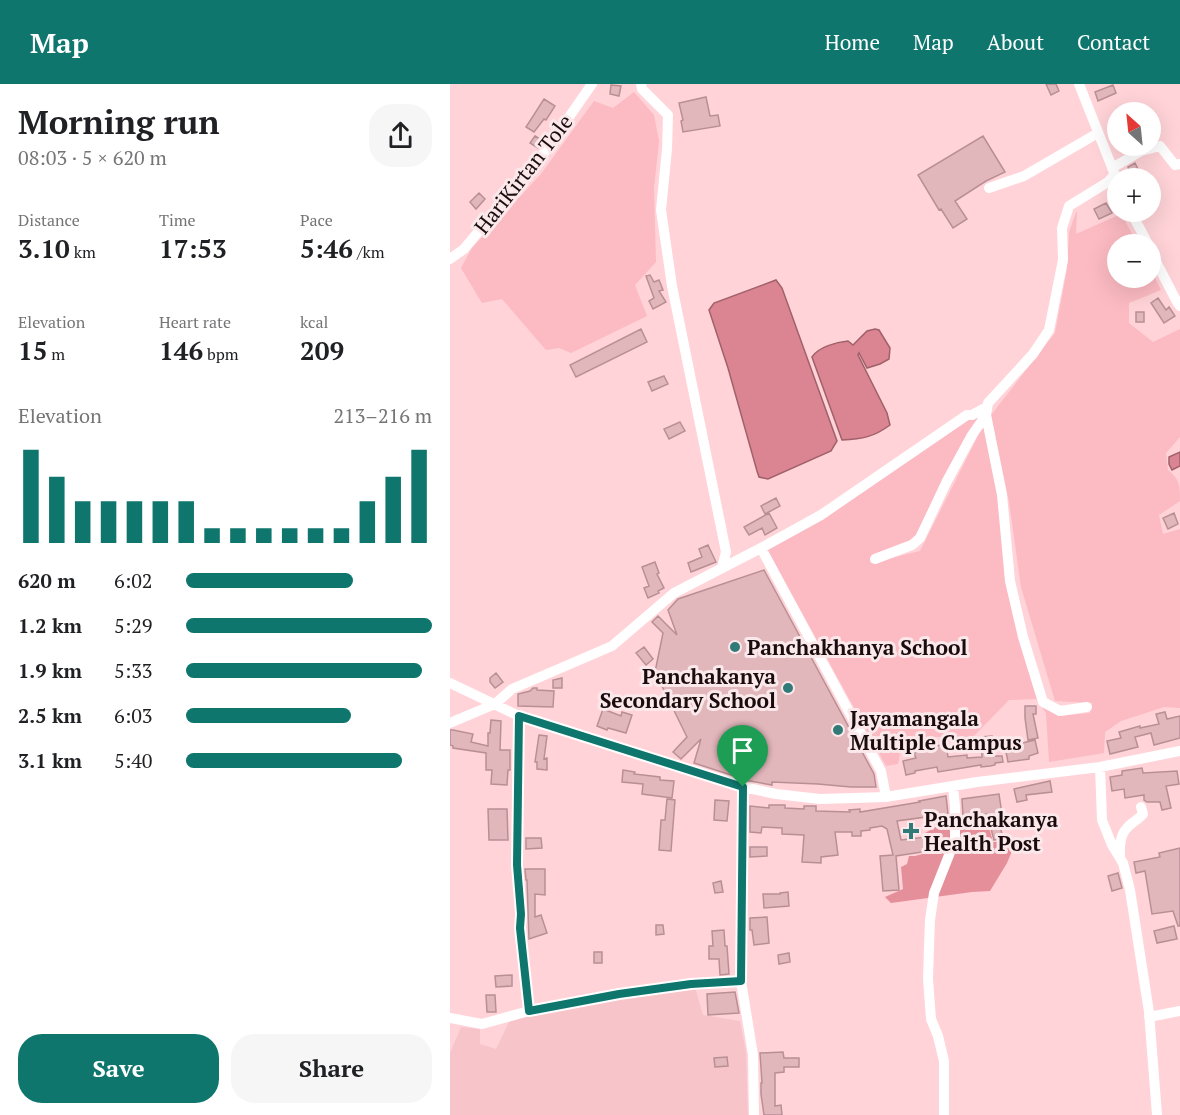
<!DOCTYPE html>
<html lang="en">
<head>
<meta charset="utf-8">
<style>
  body { margin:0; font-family:"PT Serif",serif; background:#f6f6f6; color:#202124; height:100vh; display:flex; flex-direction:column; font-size:22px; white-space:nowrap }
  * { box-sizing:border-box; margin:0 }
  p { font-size:20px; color:#757577 }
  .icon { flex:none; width:33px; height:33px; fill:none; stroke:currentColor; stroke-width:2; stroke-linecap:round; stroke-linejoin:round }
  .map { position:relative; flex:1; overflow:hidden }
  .details { display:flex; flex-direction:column; background:#fff; width:450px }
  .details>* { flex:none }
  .needle { width:39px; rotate:333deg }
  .controls { position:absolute; left:657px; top:18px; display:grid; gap:12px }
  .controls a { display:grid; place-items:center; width:54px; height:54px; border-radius:50%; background:#fff; box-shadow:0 6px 24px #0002; font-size:30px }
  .pin { position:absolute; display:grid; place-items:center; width:51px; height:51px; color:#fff; margin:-62px -26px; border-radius:50% 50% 50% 0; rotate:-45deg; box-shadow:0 0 6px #0007 }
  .pin .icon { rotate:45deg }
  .round { display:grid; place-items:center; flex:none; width:63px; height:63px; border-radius:24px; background:#f6f6f6 }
  .headline { display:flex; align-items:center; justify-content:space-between; height:102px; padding:0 18px }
  h1 { font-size:33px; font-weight:600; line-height:45px }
  .figures { display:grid; grid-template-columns:repeat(3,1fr); gap:9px; height:102px; padding:6px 18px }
  .figures div { display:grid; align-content:center }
  .figures b { font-size:26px; font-weight:600 }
  .figures small { font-size:16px; font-weight:400 }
  .figures p { font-size:16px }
  .chart { height:168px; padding:12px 18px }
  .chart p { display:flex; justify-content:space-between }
  .chart svg { width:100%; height:108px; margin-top:6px; stroke:#0f766e; stroke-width:6 }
  .button { display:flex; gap:12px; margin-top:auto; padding:12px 18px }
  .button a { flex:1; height:69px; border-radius:24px; background:#0f766e; color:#fff; font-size:24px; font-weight:600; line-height:69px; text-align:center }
  .button a+a { background:#f6f6f6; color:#202124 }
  ul { padding:0 18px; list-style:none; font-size:20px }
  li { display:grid; grid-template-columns:96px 72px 1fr; align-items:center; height:45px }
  li i { height:15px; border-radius:8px; background:#0f766e }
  header { display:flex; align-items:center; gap:36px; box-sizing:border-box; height:84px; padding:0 30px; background:#0f766e; color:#fff }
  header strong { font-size:28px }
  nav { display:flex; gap:33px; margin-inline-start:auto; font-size:21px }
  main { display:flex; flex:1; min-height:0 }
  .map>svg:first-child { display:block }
  .built { fill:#f7c4ca }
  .green { fill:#fcbac2 }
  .forest { fill:#e58f9b }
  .water { fill:#da8591; stroke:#a0616a; stroke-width:1.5 }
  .building { fill:#e2b7bc; stroke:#b89094; stroke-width:1.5 }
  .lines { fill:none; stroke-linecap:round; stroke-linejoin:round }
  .minor { stroke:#fff; stroke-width:10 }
  .route-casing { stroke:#fff; stroke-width:12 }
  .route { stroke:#0f766e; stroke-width:8 }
  .poi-dot { fill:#327a77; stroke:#fae8ea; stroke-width:2 }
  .labels { text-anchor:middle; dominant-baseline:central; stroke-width:6; stroke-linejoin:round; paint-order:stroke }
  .street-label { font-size:21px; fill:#1a0c0e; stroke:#fae8ea }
  .poi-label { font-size:21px; font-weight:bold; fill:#1a0c0e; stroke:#fae8ea; text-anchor:start }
</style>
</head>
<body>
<header>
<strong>Map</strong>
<nav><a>Home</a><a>Map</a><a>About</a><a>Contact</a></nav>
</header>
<main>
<section class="details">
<div class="headline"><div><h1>Morning run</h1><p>08:03 · 5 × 620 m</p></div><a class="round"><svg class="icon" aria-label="share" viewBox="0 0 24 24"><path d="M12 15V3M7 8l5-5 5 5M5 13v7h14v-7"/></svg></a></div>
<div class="figures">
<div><p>Distance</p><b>3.10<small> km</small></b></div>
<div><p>Time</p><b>17:53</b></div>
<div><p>Pace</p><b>5:46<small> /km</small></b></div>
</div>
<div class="figures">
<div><p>Elevation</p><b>15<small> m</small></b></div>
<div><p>Heart rate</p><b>146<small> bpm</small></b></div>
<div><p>kcal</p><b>209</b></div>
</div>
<div class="chart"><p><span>Elevation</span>213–216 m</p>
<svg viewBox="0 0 160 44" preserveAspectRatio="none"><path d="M5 44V6M15 44V17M25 44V27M35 44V27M45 44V27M55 44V27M65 44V27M75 44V38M85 44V38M95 44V38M105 44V38M115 44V38M125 44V38M135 44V27M145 44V17M155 44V6"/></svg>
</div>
<ul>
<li><b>620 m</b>6:02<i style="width:68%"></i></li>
<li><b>1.2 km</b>5:29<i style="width:100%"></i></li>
<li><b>1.9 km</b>5:33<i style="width:96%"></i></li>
<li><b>2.5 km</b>6:03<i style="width:67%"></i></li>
<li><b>3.1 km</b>5:40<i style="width:88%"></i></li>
</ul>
<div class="button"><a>Save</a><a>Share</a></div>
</section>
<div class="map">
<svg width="730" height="1031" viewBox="0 0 730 1031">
  <rect width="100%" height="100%" fill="#ffd3d8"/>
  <path class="built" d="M245 903 253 931 290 937 296 968 298 1031H0V969L11 943 30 945V960L46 965 61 934Z"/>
  <path class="green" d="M184 8 204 31 209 57 204 104 206 178 185 201 197 232 121 269 109 264 96 266 52 215 32 219 11 184 22 164 91 90 144 17 163 24Z
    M627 126 626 150 671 130 688 160H668V194H700L701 185 711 206 679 219V239L703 258 730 245V353L716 369 718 386C730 396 730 401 730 417L709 431 713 450 730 445V624L714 623 671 637 655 648 654 669 599 678 596 629 586 615 559 616 522 654 489 653 453 655 448 680 436 682 317 465 517 334 532 330 465 454 422 471 420 479 470 467 534 340 549 409 556 497 590 616 608 632 640 629 642 619 605 617 571 503 559 418 541 331 605 249 617 185 619 148Z"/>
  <path class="forest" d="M527 732 538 740 543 758H554L565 760 557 779 540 807 522 808 441 819 435 813 453 805 451 783 457 780 459 772H465L480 768 483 762 475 749 494 738 515 740Z"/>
  <path class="water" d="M326 196 332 204 387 357 381 367 318 395 309 393 307 387 278 284 259 226 264 219Z
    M425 245 429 246 440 264 439 275 430 280 417 284 409 269 408 271 437 329 440 341C424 353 412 355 392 356L362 273C368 263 387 258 398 257L403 261 417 247Z
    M730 368V382L722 386 719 380V373Z"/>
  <path class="building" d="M596 0H606L609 7 601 11Z
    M161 1 171 2 169 12 160 10Z
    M663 1 666 9 648 17 645 8Z
    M256 13 260 32 268 31 270 42 233 48 231 37 233 36 229 19Z
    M94 15 105 22 96 36 94 35 84 48 76 43Z
    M85 52 93 57 88 64 80 59Z
    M533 52 555 88 536 97 505 117 517 135 503 144 491 125 489 126 468 91Z
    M685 79 689 87 681 90 678 83Z
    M29 109 35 115 26 125 20 118Z
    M656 119 662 129 649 135 644 125Z
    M200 191 204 198 209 196 213 206 209 207 216 218 203 225 199 217 204 214 196 192Z
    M708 214 716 226 719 223 725 232 714 239 701 219Z
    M686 228H694V238H686Z
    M191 245 197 258 126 293 120 281Z
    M214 292 218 300 202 307 198 298Z
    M230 338 235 347 219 355 214 345Z
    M326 414 330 422 315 430 311 422Z
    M319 429 327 444 315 451 312 444 299 451 294 443Z
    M724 429 728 440 718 445 713 434Z
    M258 461 266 478 241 488 238 479 252 473 249 465Z
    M205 478 209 489 207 490 214 504 208 507 209 509 198 514 194 504 199 502 192 483Z
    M314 486 424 690 426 703H401L368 700 322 698V701L295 696 294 693 281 691 244 679 251 655 231 675 223 668 237 653 205 588 213 549 202 538 208 532 227 551 218 526 228 515Z
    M194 563 203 575 196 581 186 569Z
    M46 589 53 598 45 604 40 598V594Z
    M112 594V604H103V596Z
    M83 604H87V606L104 607 103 623 68 622V610L80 607Z
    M575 622H586V630H583L588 654 578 656 575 634Z
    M153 625 171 632 172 628 182 631 176 649 158 644 157 646 147 642Z
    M715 628 717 635 730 632V654L704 661 701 649 685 653 688 663 660 670 657 657 671 654 669 648 690 642V644L709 640 706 630Z
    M41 636 51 637 50 666H60V686H58L57 701 41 700 42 686H36V669L3 664V662L0 661V646H3L23 650 21 658 38 662V649H40Z
    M89 651 97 652 94 675 97 674V686L87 685V678H85Z
    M542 652 544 672H552L553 678 545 679V681L540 682 531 683V681L488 688 487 683 465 687V689L456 691 453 677 466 674 464 669 476 664 496 660 498 673 517 671V674L532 673 531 653Z
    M585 656 588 669 579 672V675L558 678 555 663Z
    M692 684 693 689 727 687 729 700 716 702 721 724 712 726 710 718H697L694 716V711L675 714 674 705 662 707 660 693 672 691V687Z
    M173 686 185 688 184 690 210 693V696L224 697 222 714 192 710 193 700 172 698Z
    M600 697 602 708 576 711 577 716 567 718 564 705Z
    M549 710 553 737 549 738 553 754 544 756 537 730 530 731 529 729 513 732 512 715Z
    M496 712 498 730 447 737 451 756 476 753 479 767 446 772 449 806 433 807 430 772 443 771 437 745 432 742 420 744V746L411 747V752H402V748H385L388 771 371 773V779L352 778 354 751 332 750V744L312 743 311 749 300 748V722L319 724V721H335V724L354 725V722H366V727L400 728 399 726 410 725V728L470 718 469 717Z
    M217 715 225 716 221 767 209 766 211 736H215Z
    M265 716 279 717 277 737 264 736Z
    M38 725H57L58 756H39Z
    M76 754H91L92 764 76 765Z
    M300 763H317V772L300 773Z
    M730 764V842H728L723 827 702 830 695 787 686 789 684 778 710 773 709 769Z
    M75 785H95V811L85 810V833L91 831 97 849 79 855 77 796H76Z
    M668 789 672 804 662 807 658 792Z
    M271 797 273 808 265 809 263 799Z
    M338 808 339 822 314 824 313 810H330V809Z
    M317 833 319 859 304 861 302 846H300V834Z
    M206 841H213L214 850 206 851Z
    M724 842 727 855 707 859 704 847Z
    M274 846 275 862H277L279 890 270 891 269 875H259V862H263L262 847Z
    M144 868H152V879H144Z
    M339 869 340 878 329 880 328 871Z
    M62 891V902L46 903 45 892Z
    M285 908 289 929 258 931 257 910Z
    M36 911H45L46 928H37Z
    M333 968 334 974H349V983H334V988L325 989V1022L331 1021 332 1031H314L311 1010V999H312L310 969Z
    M277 973 278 982 265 983 264 974Z"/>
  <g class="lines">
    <path class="minor" d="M191 0 192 5 218 31 217 65 211 126 222 202 276 468 272 484
      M629 0 667 96
      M662 84 691 67 710 62 725 81 730 80
      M539 104 574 92 648 49
      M681 128 698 160
      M700 166 727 218 730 222
      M0 175 14 165 94 69 142 0
      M311 464 431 687 436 713
      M425 475 462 461 470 454 497 397 522 351 536 331
      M0 599 69 632 293 703 326 710 370 715 436 713 527 698 650 683 730 667
      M637 623 610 627 593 618 573 553 560 497 552 411 536 331 538 319 583 270 599 246 613 176 612 144 619 122 658 98 665 90
      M0 639 45 620 62 605 162 562 224 509 311 464 371 431 517 331H522L537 323
      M650 683 652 736 662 761 673 779 680 806 699 928 707 1031
      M670 774C670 764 669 752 677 744 681 739 688 736 693 730L691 723
      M291 897 303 971 304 1031
      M79 927 169 910 241 900 291 897 293 703
      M699 933 730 927
      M0 934 32 940 79 927 70 844 71 830 67 781 69 632
      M494 1031V977L488 952 481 935 478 895 479 862 480 836 484 809 505 756V723L503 702"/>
  </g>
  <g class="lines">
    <g class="route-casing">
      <path id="route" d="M69 632 293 703 291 897 241 900 169 910 79 927 70 844 71 830 67 781Z"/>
    </g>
    <use href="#route" class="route"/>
  </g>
  <g class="poi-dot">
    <circle cx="285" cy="563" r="6"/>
    <circle cx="338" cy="604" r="6"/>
    <circle cx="388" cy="646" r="6"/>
    <path d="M458 738h6v6h6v6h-6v6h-6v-6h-6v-6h6z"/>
  </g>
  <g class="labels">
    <g class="street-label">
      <text transform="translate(73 90) rotate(-52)">HariKirtan Tole</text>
    </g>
    <g class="poi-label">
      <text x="297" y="563">Panchakhanya School</text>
      <text x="326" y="592" text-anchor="end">Panchakanya<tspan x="326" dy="24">Secondary School</tspan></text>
      <text x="400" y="634">Jayamangala<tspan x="400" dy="24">Multiple Campus</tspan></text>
      <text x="474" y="735">Panchakanya<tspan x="474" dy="24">Health Post</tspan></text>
    </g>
  </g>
</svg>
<div class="controls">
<a><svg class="needle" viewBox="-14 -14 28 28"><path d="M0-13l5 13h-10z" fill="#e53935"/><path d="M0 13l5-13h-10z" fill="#757577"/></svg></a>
<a>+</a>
<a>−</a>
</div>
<div class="pin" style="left:293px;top:703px;background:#1e9e55"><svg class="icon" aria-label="arrive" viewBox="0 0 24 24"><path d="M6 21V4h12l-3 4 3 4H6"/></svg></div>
</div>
</main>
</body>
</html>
